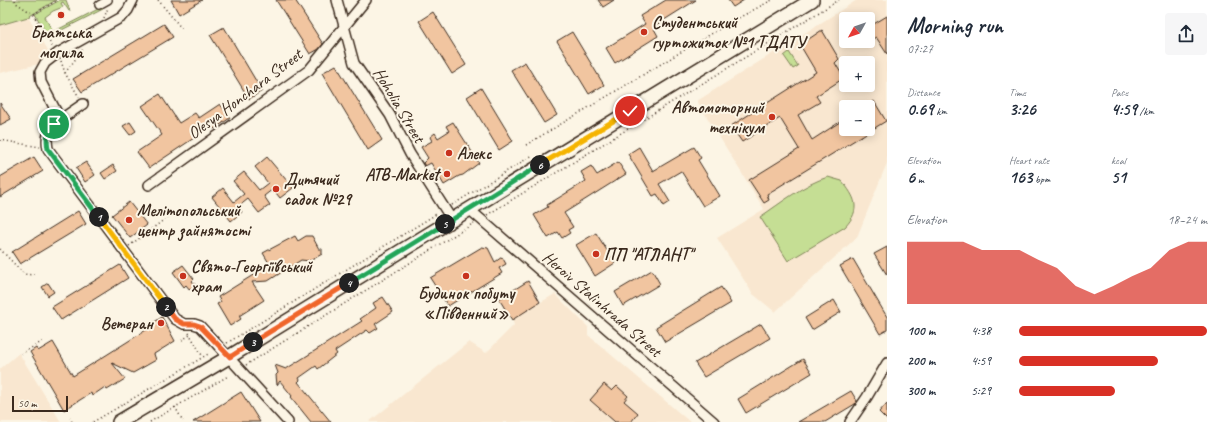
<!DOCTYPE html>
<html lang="en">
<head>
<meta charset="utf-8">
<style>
  body { margin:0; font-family:Caveat,sans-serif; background:#f6f6f7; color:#1f2937; height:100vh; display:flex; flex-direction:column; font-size:15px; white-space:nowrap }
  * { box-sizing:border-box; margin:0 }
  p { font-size:13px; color:#747a83 }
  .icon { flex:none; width:22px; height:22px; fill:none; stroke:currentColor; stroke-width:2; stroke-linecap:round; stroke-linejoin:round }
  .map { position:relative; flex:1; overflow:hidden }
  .side { display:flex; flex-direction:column; background:#fff; width:340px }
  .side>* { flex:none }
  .needle { width:26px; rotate:230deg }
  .buttons { position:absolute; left:839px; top:12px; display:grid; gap:8px }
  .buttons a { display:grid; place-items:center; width:36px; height:36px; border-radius:4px; background:#fff; box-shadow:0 2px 10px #0003; font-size:20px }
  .scale { position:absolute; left:12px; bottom:10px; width:56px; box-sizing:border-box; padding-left:4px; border:2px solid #3b2a1e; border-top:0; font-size:11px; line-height:14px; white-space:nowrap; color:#3b2a1e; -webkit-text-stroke:3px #fcf5e5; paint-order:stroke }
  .pin { position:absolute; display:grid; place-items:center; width:34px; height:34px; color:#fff; margin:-17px; border:2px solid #fff; border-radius:50%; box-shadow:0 1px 4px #0007 }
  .km { position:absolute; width:20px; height:20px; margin:-10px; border-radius:50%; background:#222; color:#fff; font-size:11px; line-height:20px; text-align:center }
  .round { display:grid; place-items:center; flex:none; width:42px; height:42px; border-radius:4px; background:#f6f6f7 }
  .headline { display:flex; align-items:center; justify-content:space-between; height:68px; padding:0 20px }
  h1 { font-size:22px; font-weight:800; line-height:30px }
  .stats { display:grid; grid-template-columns:repeat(3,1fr); gap:6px; height:68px; padding:4px 20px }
  .stats div { display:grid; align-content:center }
  .stats b { font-size:17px; font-weight:800 }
  .stats small { font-size:11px; font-weight:400 }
  .stats p { font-size:11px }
  .chart { height:112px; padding:8px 20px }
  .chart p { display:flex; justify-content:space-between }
  .chart svg { width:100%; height:72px; margin-top:4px; fill:#d93025; opacity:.7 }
  ul { padding:0 20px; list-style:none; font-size:13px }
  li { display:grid; grid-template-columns:64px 48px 1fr; align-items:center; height:30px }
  li i { height:10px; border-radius:5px; background:#d93025 }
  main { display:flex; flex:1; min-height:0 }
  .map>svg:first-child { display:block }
  .built { fill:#f9e7d0; fill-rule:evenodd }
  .green { fill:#c5de94; stroke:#808459 }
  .building { fill:#f1c5a0; stroke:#3b2a1e }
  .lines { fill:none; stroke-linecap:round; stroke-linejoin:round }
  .pedestrian-casing { stroke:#3b2a1e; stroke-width:10 }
  .minor-casing { stroke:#3b2a1e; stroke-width:12 }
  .secondary-casing { stroke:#3b2a1e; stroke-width:16 }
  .path { stroke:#3b2a1e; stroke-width:1.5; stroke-dasharray:1 3; stroke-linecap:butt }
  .pedestrian { stroke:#fcf5e5; stroke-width:7 }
  .minor { stroke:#fcf5e5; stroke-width:9 }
  .secondary { stroke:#fcf5e5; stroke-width:13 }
  .split-1-casing { stroke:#fff; stroke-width:8 }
  .split-2-casing { stroke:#fff; stroke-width:8 }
  .split-3-casing { stroke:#fff; stroke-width:8 }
  .split-4-casing { stroke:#fff; stroke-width:8 }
  .split-5-casing { stroke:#fff; stroke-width:8 }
  .split-6-casing { stroke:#fff; stroke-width:8 }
  .split-7-casing { stroke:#fff; stroke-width:8 }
  .split-1 { stroke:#22a559; stroke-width:5 }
  .split-2 { stroke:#f5b400; stroke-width:5 }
  .split-3 { stroke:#f0652b; stroke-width:5 }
  .split-4 { stroke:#f0652b; stroke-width:5 }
  .split-5 { stroke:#22a559; stroke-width:5 }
  .split-6 { stroke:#22a559; stroke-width:5 }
  .split-7 { stroke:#f5b400; stroke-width:5 }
  .poi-dot { fill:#c8321e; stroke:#fcf5e5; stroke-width:1.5 }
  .labels { text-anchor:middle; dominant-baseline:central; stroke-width:4; stroke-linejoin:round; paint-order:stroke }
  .poi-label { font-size:17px; font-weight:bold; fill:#3b2a1e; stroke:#fcf5e5; text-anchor:start }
  .street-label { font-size:17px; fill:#3b2a1e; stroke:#fcf5e5 }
</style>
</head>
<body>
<main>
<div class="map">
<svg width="887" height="422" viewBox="0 0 887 422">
  <rect width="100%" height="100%" fill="#fcf5e5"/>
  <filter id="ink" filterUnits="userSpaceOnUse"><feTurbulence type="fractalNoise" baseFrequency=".025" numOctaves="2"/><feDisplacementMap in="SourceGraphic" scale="8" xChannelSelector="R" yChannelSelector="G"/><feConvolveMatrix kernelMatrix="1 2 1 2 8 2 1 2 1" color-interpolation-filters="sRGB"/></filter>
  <g filter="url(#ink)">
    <path class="built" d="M857 0H887V163L857 237 775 312 753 294 717 238 764 209 697 101ZM846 19H868V41H846ZM846 63H868V85H846ZM846 107H868V129H846Z
      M28 17 48 50 39 64 0 73V25Z
      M555 294 588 327V335L690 422H369L469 342 486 353 514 325 512 319Z
      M19 353 61 422H0V369Z"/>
    <path class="green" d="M0 0H56L28 17 0 25Z
      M60 0H66L70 11H69L63 2 61 3 63 7 53 11 45 17 53 32 100 8 102 7 103 9 48 37 35 14Z
      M789 52 798 66 793 69 784 56Z
      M828 177 842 181C855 197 862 209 845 227L788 261 760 217C781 203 804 184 828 177Z"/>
    <path class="building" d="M171 0H202L179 14Z
      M276 0H295L323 44 319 49 310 54Z
      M598 0H614L603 7Z
      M666 0H696L653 27 658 36 615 63 606 48 645 24 640 16Z
      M728 0H744L733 7Z
      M433 12 466 65 452 74 419 21Z
      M887 16V54L876 37 868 42V18L872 25Z
      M164 24 173 37 82 92 73 79Z
      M224 27 262 91 249 99 210 35Z
      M822 30 839 59 835 63 844 78 816 96 820 102 798 115 812 140 846 118V129H868V105L874 101 886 121 767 194 769 200 764 203 749 180 799 149 780 118 742 142 731 126 816 72 800 45Z
      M572 32 604 85 589 94 557 41Z
      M525 62 557 115 544 123 511 70Z
      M336 65 382 140 368 150 322 73Z
      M481 88 513 141 499 150 467 97Z
      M160 94 179 123 195 113 199 118 220 104 230 118 214 129 212 126 149 168 137 152 162 135 142 106Z
      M0 103 11 119 0 125Z
      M130 122 136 131 130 135 123 126Z
      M453 122 479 163 463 175 459 176 444 185 431 163 425 166 423 163 428 158 421 147 432 141 430 137 435 133 438 138 449 131 446 126Z
      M639 147 653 171 694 147 701 158 698 160 720 196 703 206 681 171 659 184 670 202 664 206 657 194 653 196 628 154Z
      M34 157 43 171 0 197V177Z
      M267 157 293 188 280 198 273 189 264 196 270 205 259 213 248 199 238 207 242 212 231 221 212 197 223 188 234 202 244 194 233 181 244 172 259 190 268 183 255 167Z
      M86 162 95 175 85 182 76 168Z
      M618 162 626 174 564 213 573 227 568 230 570 233 562 238 558 232 548 238 534 215 548 207 547 205 586 181 581 172 591 166 597 175Z
      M113 165 117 171 105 179 101 173Z
      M129 202 147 225 130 238 112 215Z
      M78 211 86 224 20 264 12 252Z
      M596 233 615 263 595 276 576 245Z
      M295 236 298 241 306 236H312L319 249H322V254L310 261 301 260 268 281 252 282 264 300 239 316 241 319 230 326 217 304 221 302 218 297 258 272 256 270 269 263 263 253Z
      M482 247 488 248 495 262 502 257 506 264 499 268 502 273 448 306 430 278Z
      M887 247V275L874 254Z
      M853 259 887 317V330L880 334 840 266Z
      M120 265 128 278 61 320 52 307Z
      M183 265 194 279 192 281 196 286 190 290 186 285 184 287 173 272Z
      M652 270 660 284 623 306 615 292Z
      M528 281 540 302 512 320 499 299Z
      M48 283 54 292 48 296 42 287Z
      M721 287 731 303 665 342 656 327Z
      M383 297 393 312 375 324 378 328 370 333 367 330 335 351 337 354 318 369 316 366 299 378 300 380 298 382 331 422H311L291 397 292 396 280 381 277 385 276 375 278 373 275 365 286 369 362 321 360 319 376 308 373 303Z
      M834 300 841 312 812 330 805 318Z
      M162 317 175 341 154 354 156 360 133 373 112 363 125 379 107 390 105 387 92 396 91 393 64 410 30 352 36 348 38 351 53 342 73 376 154 325 153 323Z
      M761 324 770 338 704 377 695 363Z
      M803 359 812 373 746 413 738 399Z
      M604 384 612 391 617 386 628 396 624 401 638 413 631 422H615L590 400Z
      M851 391 857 401 855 404 825 422H798Z
      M241 392 260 422H193Z
      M887 403V420L879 412Z"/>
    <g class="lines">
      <g class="pedestrian-casing">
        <path id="pedestrian" d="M99 5 108 0"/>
      </g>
      <g class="minor-casing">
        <path id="minor" d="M133 0 128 10 122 17 58 53 45 63 40 72 41 82 56 111 57 119C50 131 45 133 48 149L175 319 184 324H194L200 326 288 422
          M337 0 354 63 390 115 410 154 452 220
          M54 124 83 104
          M149 185 309 70 366 0
          M469 209 714 422
          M850 422 867 397 887 363"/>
      </g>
      <g class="secondary-casing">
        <path id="secondary" d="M119 422 229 357 406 248 812 0"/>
      </g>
      <path class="path" d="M15 0 16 3 33 14 53 48
        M158 0 182 29
        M34 14 58 0
        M104 18 108 8
        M61 61 65 73 79 97
        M65 73 83 49
        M0 140 40 147
        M526 145 731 22 772 0
        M452 205 533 155
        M487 215 839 0
        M129 246 173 213
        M0 249 24 274 34 275
        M189 333 203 357
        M182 340 190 335
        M227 343 438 213
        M21 354 43 341
        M246 365 474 223
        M175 407 183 421
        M70 417 72 422
        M93 422 210 353
        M150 422 228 376"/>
      <use href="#pedestrian" class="pedestrian"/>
      <use href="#minor" class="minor"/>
      <use href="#secondary" class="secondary"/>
    </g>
  </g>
  <g class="lines" filter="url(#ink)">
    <g class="split-1-casing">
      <path id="split-1" d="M54 124C47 132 46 138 48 149L99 217"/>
    </g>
    <g class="split-2-casing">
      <path id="split-2" d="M99 217 166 307"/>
    </g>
    <g class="split-3-casing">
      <path id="split-3" d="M166 307 175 319 184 324H194L200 326 230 357 253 342"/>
    </g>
    <g class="split-4-casing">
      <path id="split-4" d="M253 342 349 283"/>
    </g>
    <g class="split-5-casing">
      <path id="split-5" d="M349 283 445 224"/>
    </g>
    <g class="split-6-casing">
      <path id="split-6" d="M445 224 540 165"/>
    </g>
    <g class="split-7-casing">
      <path id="split-7" d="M540 165 630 111"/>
    </g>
    <use href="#split-1" class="split-1"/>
    <use href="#split-2" class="split-2"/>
    <use href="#split-3" class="split-3"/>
    <use href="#split-4" class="split-4"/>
    <use href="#split-5" class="split-5"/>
    <use href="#split-6" class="split-6"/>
    <use href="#split-7" class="split-7"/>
  </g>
  <g class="poi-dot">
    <circle cx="61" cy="15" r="4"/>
    <circle cx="644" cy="32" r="4"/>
    <circle cx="772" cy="117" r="4"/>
    <circle cx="449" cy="153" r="4"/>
    <circle cx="447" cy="174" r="4"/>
    <circle cx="276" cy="189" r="4"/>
    <circle cx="129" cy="220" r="4"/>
    <circle cx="596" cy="254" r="4"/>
    <circle cx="183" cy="276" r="4"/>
    <circle cx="466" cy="276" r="4"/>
    <circle cx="161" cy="323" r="4"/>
  </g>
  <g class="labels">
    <g class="poi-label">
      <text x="652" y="22">Студентський<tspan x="652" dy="20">гуртожиток №1 ТДАТУ</tspan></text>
      <text x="61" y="32" text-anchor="middle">Братська<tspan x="61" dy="20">могила</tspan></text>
      <text x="764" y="107" text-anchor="end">Автомоторний<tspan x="764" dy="20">технікум</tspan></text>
      <text x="457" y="153">Алекс</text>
      <text x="439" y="174" text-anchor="end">ATB-Market</text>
      <text x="284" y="179">Дитячий<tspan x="284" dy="20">садок №29</tspan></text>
      <text x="137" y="210">Мелітопольський<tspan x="137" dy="20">центр зайнятості</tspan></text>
      <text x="604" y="254">ПП "АТЛАНТ"</text>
      <text x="191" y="266">Свято-Георгіївський<tspan x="191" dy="20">храм</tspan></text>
      <text x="466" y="293" text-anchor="middle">Будинок побуту<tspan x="466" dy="20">«Південний»</tspan></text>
      <text x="153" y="323" text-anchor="end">Ветеран</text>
    </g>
    <g class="street-label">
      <text transform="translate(245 94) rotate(-37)">Olesya Honchara Street</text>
      <text transform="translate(399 105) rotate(59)">Hoholia Street</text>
      <text transform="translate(602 304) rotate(41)">Heroiv Stalinhrada Street</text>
    </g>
  </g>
</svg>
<div class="buttons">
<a><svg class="needle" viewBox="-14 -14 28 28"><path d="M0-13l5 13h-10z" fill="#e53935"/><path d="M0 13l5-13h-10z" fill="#747a83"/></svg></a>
<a>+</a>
<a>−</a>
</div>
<div class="scale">50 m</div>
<div class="pin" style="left:54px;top:124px;background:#1e9e55"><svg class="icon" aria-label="arrive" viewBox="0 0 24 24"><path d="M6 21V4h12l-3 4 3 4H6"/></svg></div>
<div class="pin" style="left:630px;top:111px;background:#d93025"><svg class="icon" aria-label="check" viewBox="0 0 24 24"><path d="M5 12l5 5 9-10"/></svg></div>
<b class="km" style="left:99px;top:217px">1</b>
<b class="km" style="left:166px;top:307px">2</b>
<b class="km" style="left:253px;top:342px">3</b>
<b class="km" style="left:349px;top:283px">4</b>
<b class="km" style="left:445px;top:224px">5</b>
<b class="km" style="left:540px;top:165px">6</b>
</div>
<section class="side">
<div class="headline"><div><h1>Morning run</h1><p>07:27</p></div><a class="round"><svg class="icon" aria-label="share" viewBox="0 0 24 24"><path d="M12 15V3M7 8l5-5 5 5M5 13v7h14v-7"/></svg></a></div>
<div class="stats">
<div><p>Distance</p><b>0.69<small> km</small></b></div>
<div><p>Time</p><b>3:26</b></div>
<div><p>Pace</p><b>4:59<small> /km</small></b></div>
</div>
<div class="stats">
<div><p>Elevation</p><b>6<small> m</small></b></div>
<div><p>Heart rate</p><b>163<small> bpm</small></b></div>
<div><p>kcal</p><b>51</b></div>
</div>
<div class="chart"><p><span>Elevation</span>18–24 m</p>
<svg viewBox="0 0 160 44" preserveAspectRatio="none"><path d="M0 44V6L10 6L20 6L30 6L40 11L50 11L60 11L70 17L80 22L90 33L100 38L110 33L120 27L130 22L140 11L150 6L160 6V44z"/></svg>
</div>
<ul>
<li><b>100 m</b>4:38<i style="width:100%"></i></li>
<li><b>200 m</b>4:59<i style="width:74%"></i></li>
<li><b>300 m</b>5:29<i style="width:51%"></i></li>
</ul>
</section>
</main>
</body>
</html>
